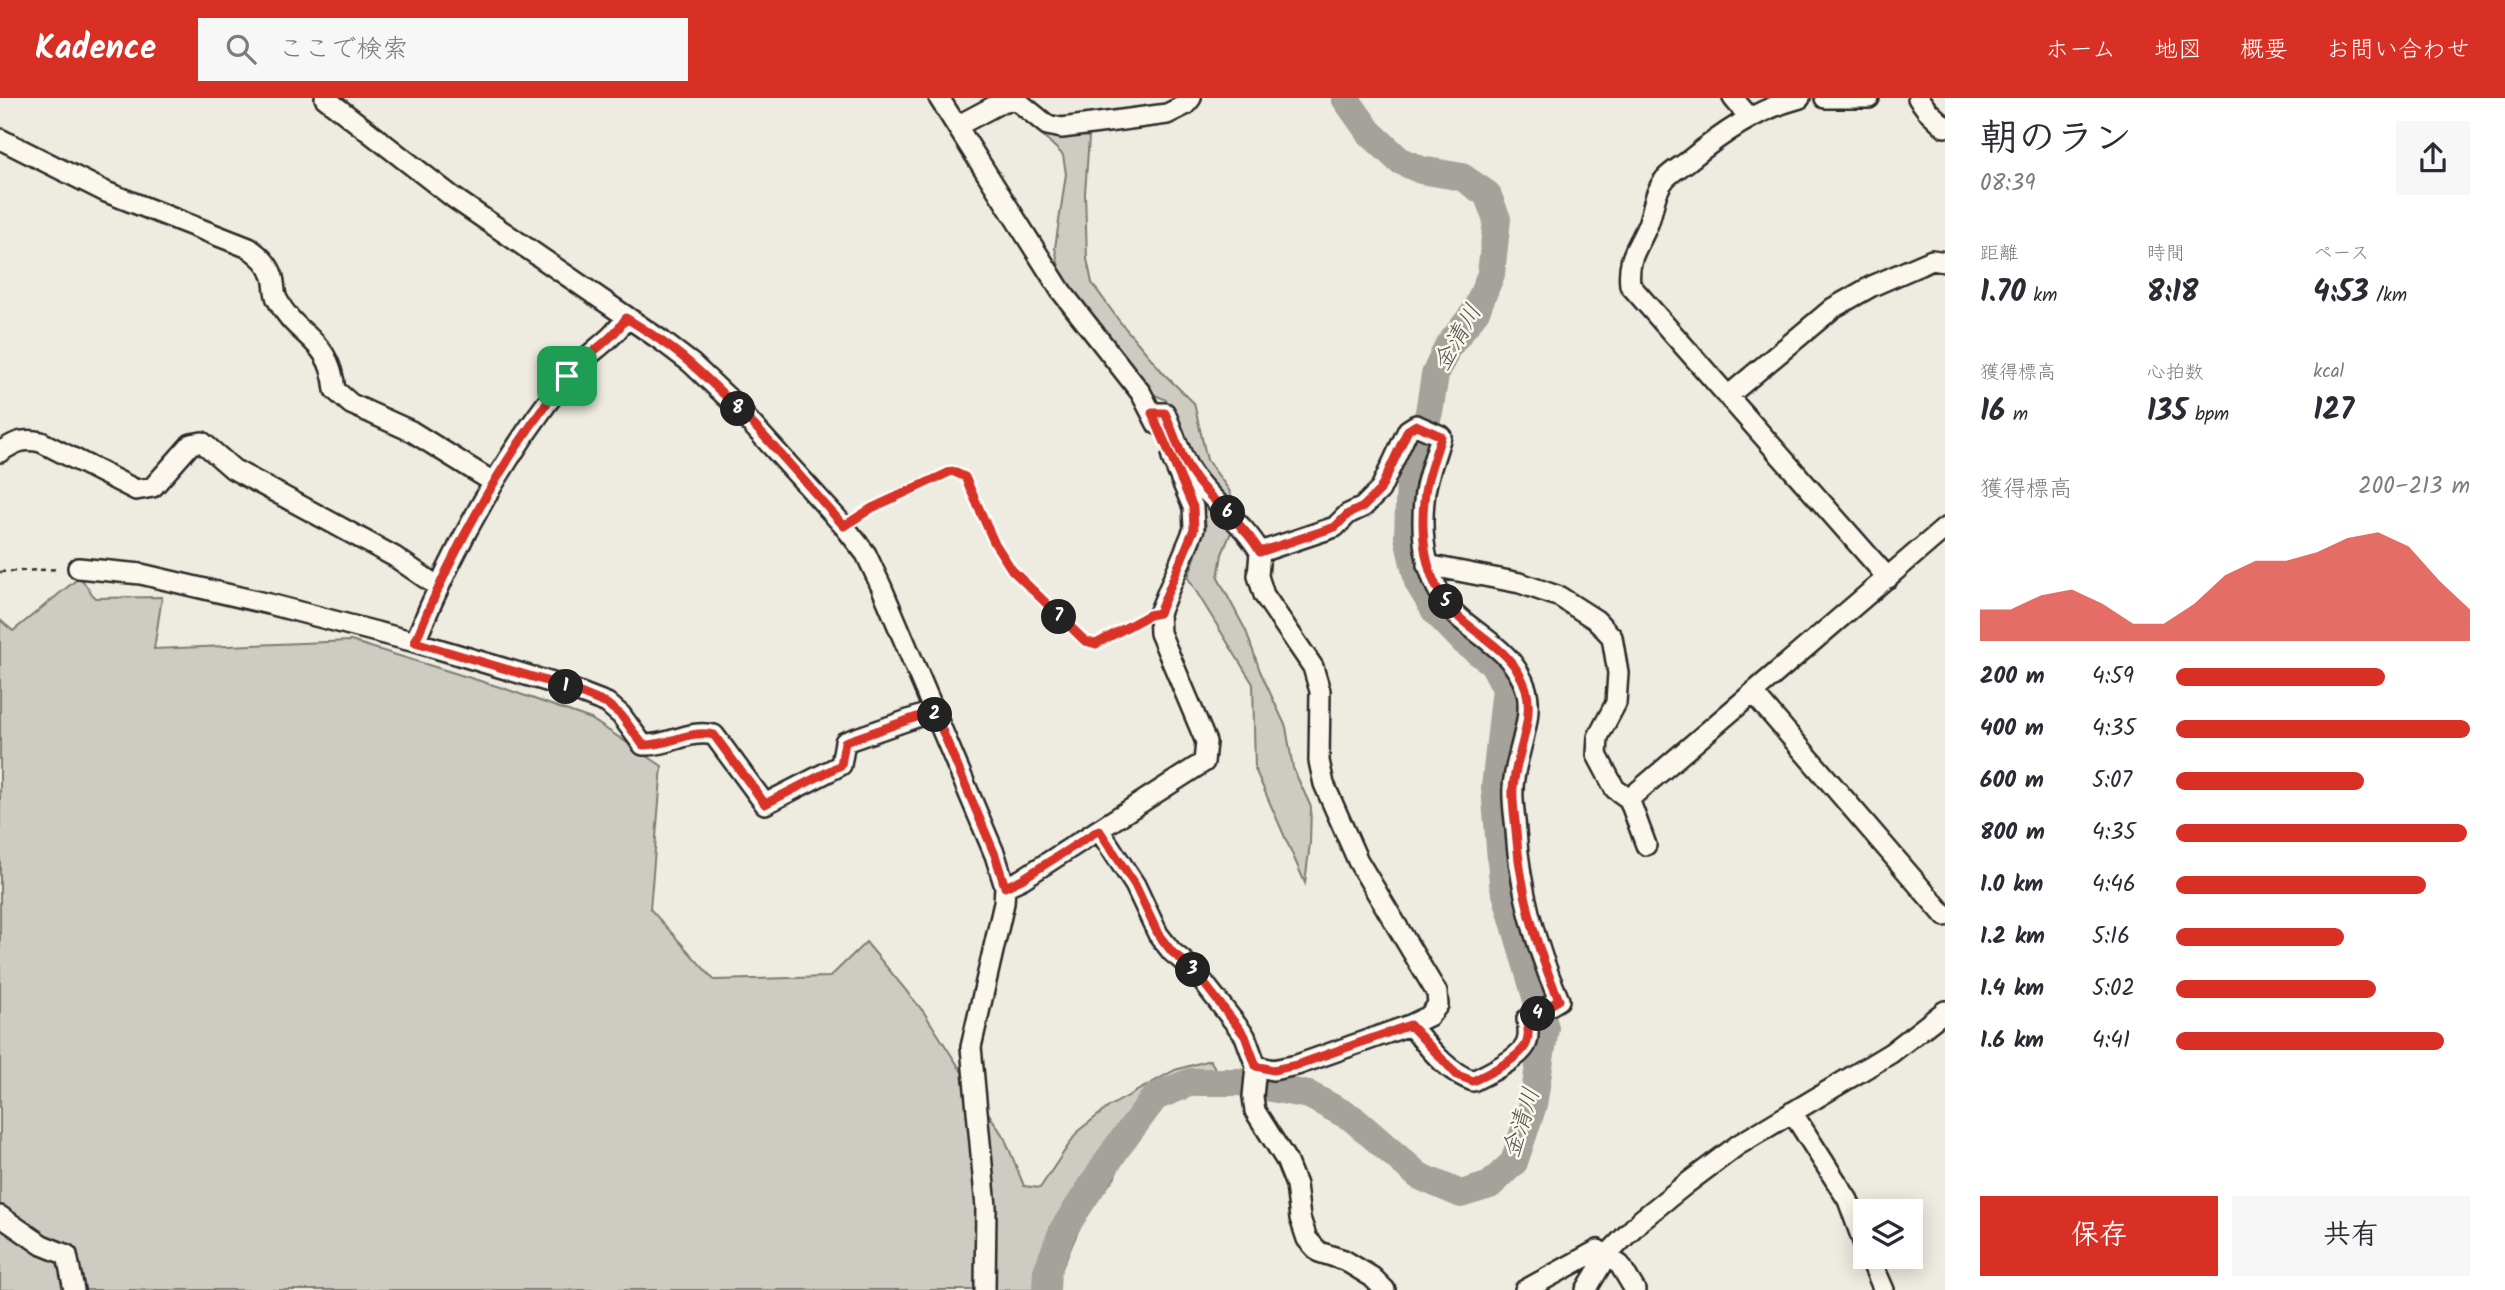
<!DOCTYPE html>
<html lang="ja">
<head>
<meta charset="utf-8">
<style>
  body { margin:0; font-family:Kalam,"Klee One",sans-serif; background:#f7f7f7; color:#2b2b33; height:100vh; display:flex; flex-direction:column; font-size:26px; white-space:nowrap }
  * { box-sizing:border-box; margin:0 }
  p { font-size:23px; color:#7c7c81 }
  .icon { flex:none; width:38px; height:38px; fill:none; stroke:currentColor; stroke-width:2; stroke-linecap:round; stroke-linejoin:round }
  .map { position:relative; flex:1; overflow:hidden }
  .details { display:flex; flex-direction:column; background:#fff; width:560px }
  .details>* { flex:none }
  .fabs { position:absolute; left:1853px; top:1101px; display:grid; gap:14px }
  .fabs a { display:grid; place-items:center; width:70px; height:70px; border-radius:0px; background:#fff; box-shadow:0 4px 18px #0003; font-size:35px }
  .pin { position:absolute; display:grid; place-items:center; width:60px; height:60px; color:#fff; margin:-30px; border-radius:14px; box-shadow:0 4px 10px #0006 }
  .km { position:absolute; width:35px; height:35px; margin:-18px; border-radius:50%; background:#222; color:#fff; font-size:19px; line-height:35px; text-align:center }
  .round { display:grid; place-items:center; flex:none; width:74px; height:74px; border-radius:0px; background:#f7f7f7 }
  .summary { display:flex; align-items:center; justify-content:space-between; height:119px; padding:0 35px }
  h1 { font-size:38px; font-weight:800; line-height:52px }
  .figures { display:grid; grid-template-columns:repeat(3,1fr); gap:10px; height:119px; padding:7px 35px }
  .figures div { display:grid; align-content:center }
  .figures b { font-size:30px; font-weight:800 }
  .figures small { font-size:19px; font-weight:400 }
  .figures p { font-size:19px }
  .chart { height:196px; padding:14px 35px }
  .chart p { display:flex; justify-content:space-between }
  .chart svg { width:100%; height:126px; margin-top:7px; fill:#d93025; opacity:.7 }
  .primary-button { display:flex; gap:14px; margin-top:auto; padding:14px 35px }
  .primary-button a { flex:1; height:80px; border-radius:0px; background:#d93025; color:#fff; font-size:28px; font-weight:800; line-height:80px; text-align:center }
  .primary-button a+a { background:#f7f7f7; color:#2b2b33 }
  ul { padding:0 35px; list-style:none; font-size:23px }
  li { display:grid; grid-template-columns:112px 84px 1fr; align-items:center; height:52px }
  li i { height:18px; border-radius:9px; background:#d93025 }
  header { display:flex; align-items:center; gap:42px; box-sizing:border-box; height:98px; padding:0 35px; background:#d93025; color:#fff }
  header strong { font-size:33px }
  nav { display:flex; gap:38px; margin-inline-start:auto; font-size:24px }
  .search { width:490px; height:63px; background:#f7f7f7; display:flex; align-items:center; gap:18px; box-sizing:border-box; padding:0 24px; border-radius:0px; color:#7c7c81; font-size:26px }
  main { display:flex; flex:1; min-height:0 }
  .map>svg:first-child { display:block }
  .green { fill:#cecbc2; stroke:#7c7b76; stroke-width:2 }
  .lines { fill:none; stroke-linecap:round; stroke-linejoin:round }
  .river { stroke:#a4a29a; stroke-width:28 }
  .minor-casing { stroke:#2b2b2b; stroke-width:24 }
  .path { stroke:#2b2b2b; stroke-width:2.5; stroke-dasharray:5 5; stroke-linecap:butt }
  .minor { stroke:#fbf7ec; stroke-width:19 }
  .route-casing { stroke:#fff; stroke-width:14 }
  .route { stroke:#d93025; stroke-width:9 }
  .labels { text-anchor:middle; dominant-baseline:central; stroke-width:5; stroke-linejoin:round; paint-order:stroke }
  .water-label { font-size:24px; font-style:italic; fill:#555552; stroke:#fbf7ec }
</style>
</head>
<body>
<header>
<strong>Kadence</strong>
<div class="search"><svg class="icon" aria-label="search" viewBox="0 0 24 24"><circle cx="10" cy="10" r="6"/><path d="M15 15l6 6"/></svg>ここで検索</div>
<nav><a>ホーム</a><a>地図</a><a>概要</a><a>お問い合わせ</a></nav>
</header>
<main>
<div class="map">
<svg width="1945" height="1192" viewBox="0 0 1945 1192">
  <rect width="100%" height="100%" fill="#eeebe0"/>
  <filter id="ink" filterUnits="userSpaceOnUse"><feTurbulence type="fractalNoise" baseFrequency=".0143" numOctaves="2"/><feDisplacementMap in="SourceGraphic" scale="14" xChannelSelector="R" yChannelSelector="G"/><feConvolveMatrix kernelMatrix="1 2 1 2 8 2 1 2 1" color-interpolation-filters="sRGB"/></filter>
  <g filter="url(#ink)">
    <path class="green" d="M1034 29 1060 40 1077 37 1089 39 1085 95 1087 161 1092 185 1120 224 1165 277 1194 305 1207 362 1229 392 1239 420 1201 378 1166 302 1153 296 1061 179 1055 150 1066 76 1063 57Z
      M1203 401 1234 427 1222 456 1218 480 1246 533 1260 573 1286 629 1293 670 1311 709 1310 745 1305 785 1255 671 1253 586 1188 480 1206 429Z
      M80 479 95 500 162 499 154 551 351 543 503 590 591 621 662 668 650 811 714 882 830 879 866 844 923 913 1005 1041 1024 1088 1040 1090 1078 1033 1110 1008 1175 972 1210 962 1215 970 1153 993 1129 1020 1115 1079 1084 1119 1059 1177V1192H0V522L13 533Z"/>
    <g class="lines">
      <path class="river" d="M1046 1192 1047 1173 1063 1132 1116 1051 1155 999 1191 984H1239L1309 997 1352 1020 1419 1078 1461 1096 1490 1087 1514 1064 1533 1007 1545 930 1503 785 1495 690 1506 590 1493 565 1464 543 1436 514 1418 484 1408 439 1410 380 1429 314 1435 277 1447 250 1476 213 1491 176 1497 121 1487 96 1462 79 1421 72 1399 62 1369 34 1345 0"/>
      <g class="minor-casing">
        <path id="minor" d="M325 0 454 100 662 243 691 265 728 300 844 428 866 456 881 488 995 757 1005 789 1004 805 971 949 986 1109 985 1192
          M939 0 1061 193 1141 295 1157 326
          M1733 0 1749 19
          M1800 0C1757 11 1721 36 1687 64 1680 69 1671 74 1665 81 1654 94 1654 110 1648 126 1638 151 1627 158 1630 187L1888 480
          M1825 0H1869
          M1918 0 1927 12 1945 29
          M957 28 1002 4 1015 1 1047 27 1062 30 1167 16 1185 7 1191 0
          M0 41 106 94 249 150C260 158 269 166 273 179 275 186 274 194 277 201 297 241 330 239 335 292L351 306 411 333 493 384
          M1728 298 1833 210 1872 188 1932 162 1945 164
          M1152 315H1165C1173 333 1179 354 1189 371 1208 402 1242 422 1260 454L1335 429 1348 416 1363 409 1380 392 1408 332 1416 327 1441 338C1436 356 1428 375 1425 394 1419 439 1425 491 1462 522 1487 543 1515 557 1526 591 1535 620 1514 660 1513 690 1512 704 1515 719 1516 733 1520 793 1535 847 1559 902L1527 921C1528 928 1529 938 1527 944 1522 960 1487 976 1473 983 1445 973 1429 949 1410 927
          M0 354C15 344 23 340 41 344L136 392 153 389 191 346 202 344 233 371 395 459 437 488
          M1427 467 1520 485 1560 499 1596 522 1612 539 1618 575 1616 605 1598 639 1597 657 1615 691 1629 701 1646 747
          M78 470 141 476 269 506 415 544 563 588 607 605 621 617 643 647C671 648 688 631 714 637L765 706 841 667 845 644 934 613
          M415 544C453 450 503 360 566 280 583 257 611 245 626 220
          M1754 596 1945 818
          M1629 701 1945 430
          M1099 732 1135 787 1158 836 1172 854 1193 871 1245 938 1256 968 1253 999 1255 1013 1286 1062 1296 1087 1300 1120 1307 1141 1319 1154 1344 1162 1372 1179 1385 1192
          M1005 789 1022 781 1204 664 1206 644 1160 535 1159 515 1194 431 1193 409 1172 360
          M1256 968 1273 972 1297 967 1410 927 1429 918 1438 907 1437 895 1358 763 1324 686 1319 663 1320 593 1313 569 1264 497 1258 478 1260 454
          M1792 1014 1848 1102 1866 1152
          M0 1118 42 1147 67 1157 74 1192
          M1869 1158 1884 1192
          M1525 1192 1598 1152 1620 1167 1635 1192
          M1586 1192 1607 1157 1641 1122 1686 1086 1738 1047 1891 955 1945 913"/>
      </g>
      <path class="path" d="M859 419 872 410 952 373 965 379 994 444 1012 472 1085 543 1096 546 1143 521
        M0 474 59 471"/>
      <use href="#minor" class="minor"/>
    </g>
  </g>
  <g class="lines" filter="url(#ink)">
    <g class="route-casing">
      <path id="route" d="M626 220C649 234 672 249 692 267 747 315 795 373 844 428L872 410 952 373 965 379 994 444 1012 472 1085 543 1096 546 1149 517 1159 515 1194 431 1193 409 1152 315H1165C1173 333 1179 354 1189 371 1208 403 1242 422 1260 454L1335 429 1348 416 1363 409 1380 392 1408 332 1416 327 1441 338C1436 356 1428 375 1425 394 1419 439 1425 491 1462 522 1487 543 1515 557 1526 591 1535 622 1515 659 1513 690 1512 704 1515 719 1516 733 1520 792 1535 847 1559 902L1527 921C1528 928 1529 938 1527 944 1522 960 1487 976 1473 983L1457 977 1410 927 1297 967 1273 972 1256 968 1245 938 1193 871 1172 854 1158 836 1135 787 1099 732 1022 781 1005 789 995 757 934 613 845 644 841 667 765 706 714 637C688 631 671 648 643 647L621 617 607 606 563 588 415 544C453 450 503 360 566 280 583 257 611 245 626 220Z"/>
    </g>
    <use href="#route" class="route"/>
  </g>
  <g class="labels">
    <g class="water-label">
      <text transform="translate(1458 240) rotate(-60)">金清川</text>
      <text transform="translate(1522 1025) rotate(-72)">金清川</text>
    </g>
  </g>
</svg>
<div class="fabs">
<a><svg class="icon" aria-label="layers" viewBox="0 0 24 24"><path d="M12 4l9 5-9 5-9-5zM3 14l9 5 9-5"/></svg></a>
</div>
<div class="pin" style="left:567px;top:278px;background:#1e9e55"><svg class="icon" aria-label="arrive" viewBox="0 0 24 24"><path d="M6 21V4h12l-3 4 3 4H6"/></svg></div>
<b class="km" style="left:566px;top:589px">1</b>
<b class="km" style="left:935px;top:617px">2</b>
<b class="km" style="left:1193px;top:872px">3</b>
<b class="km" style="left:1538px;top:916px">4</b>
<b class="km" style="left:1446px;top:504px">5</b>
<b class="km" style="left:1228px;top:415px">6</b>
<b class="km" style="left:1059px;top:519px">7</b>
<b class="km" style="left:738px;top:311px">8</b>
</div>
<section class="details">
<div class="summary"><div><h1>朝のラン</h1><p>08:39</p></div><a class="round"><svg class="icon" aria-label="share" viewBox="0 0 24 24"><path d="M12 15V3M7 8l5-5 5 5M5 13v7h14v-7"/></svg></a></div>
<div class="figures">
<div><p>距離</p><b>1.70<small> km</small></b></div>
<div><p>時間</p><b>8:18</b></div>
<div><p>ペース</p><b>4:53<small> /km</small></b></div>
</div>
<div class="figures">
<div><p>獲得標高</p><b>16<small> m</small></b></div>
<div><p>心拍数</p><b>135<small> bpm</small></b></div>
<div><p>kcal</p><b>127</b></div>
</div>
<div class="chart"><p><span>獲得標高</span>200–213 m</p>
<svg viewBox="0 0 160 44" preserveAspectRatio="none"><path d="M0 44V33L10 33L20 28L30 26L40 31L50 38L60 38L70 31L80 21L90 16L100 16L110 13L120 8L130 6L140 11L150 23L160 33V44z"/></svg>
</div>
<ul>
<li><b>200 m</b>4:59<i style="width:71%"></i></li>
<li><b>400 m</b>4:35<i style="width:100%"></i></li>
<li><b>600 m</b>5:07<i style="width:64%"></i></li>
<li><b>800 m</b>4:35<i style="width:99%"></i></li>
<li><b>1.0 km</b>4:46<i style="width:85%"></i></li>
<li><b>1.2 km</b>5:16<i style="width:57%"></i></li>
<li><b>1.4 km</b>5:02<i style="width:68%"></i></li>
<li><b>1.6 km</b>4:41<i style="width:91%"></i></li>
</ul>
<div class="primary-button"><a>保存</a><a>共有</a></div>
</section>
</main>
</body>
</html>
